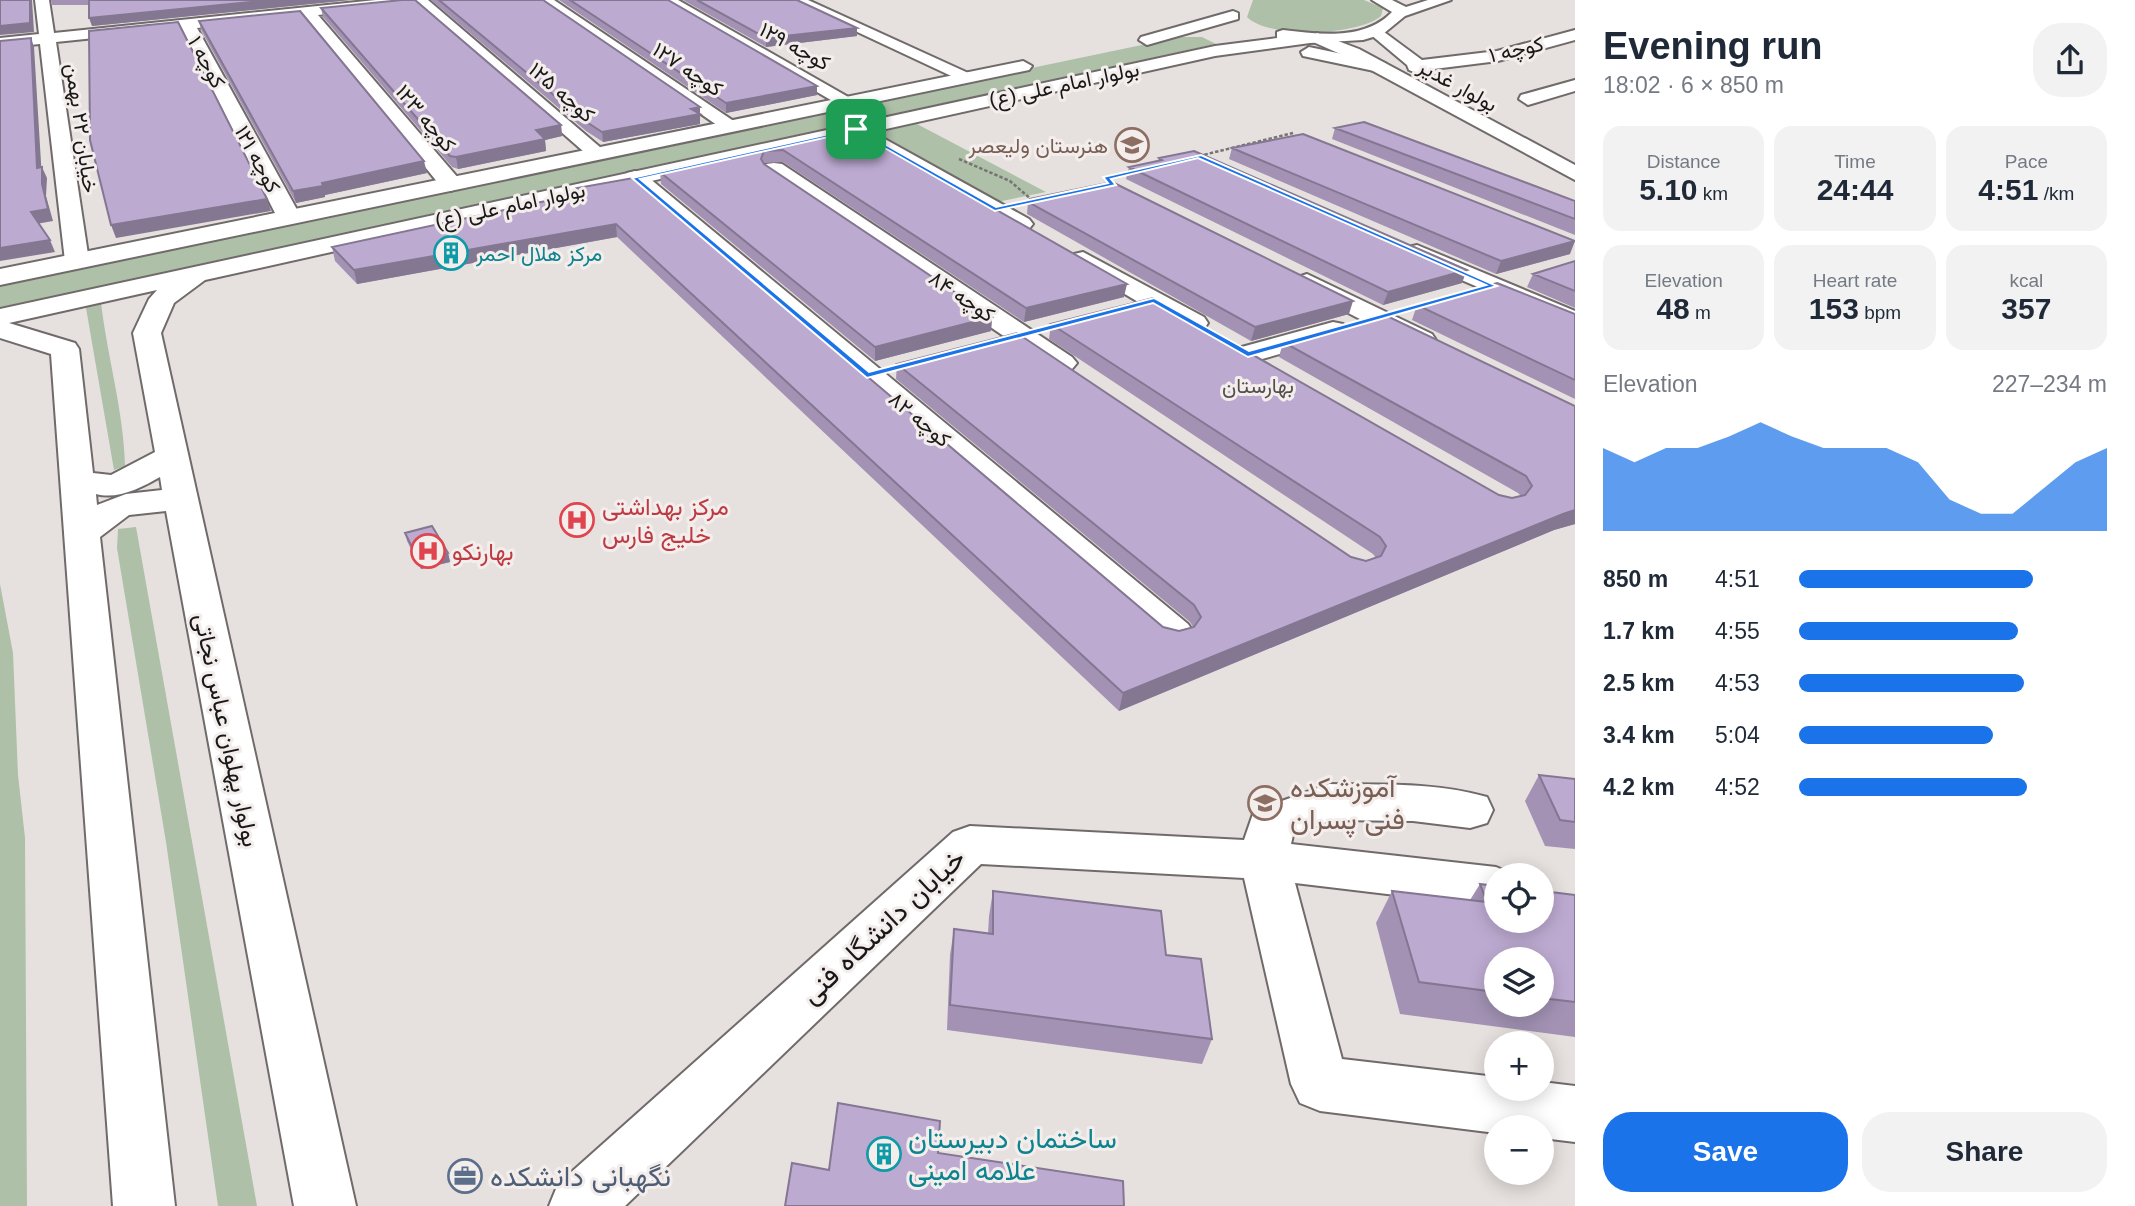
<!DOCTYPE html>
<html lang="en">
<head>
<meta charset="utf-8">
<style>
  body { margin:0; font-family:Arial,Vazirmatn,sans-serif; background:#f2f2f3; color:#1f2937; height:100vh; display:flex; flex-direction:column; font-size:26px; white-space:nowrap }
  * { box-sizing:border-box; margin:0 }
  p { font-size:23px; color:#747a83 }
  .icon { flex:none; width:38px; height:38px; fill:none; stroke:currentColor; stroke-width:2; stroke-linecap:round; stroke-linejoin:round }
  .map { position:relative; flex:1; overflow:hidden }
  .sheet { display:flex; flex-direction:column; background:#fff; width:560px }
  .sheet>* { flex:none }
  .buttons { position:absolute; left:1484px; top:863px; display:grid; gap:14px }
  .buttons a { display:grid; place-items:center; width:70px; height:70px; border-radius:50%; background:#fff; box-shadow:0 4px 18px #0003; font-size:35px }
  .pin { position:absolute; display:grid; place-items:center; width:60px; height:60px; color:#fff; margin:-30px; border-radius:14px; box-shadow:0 4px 10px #0006 }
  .round { display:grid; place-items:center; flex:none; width:74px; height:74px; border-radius:28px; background:#f2f2f3 }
  .summary { display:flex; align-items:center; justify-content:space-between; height:119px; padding:0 28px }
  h1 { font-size:38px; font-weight:700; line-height:52px }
  .figures { display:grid; grid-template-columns:repeat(3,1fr); gap:10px; height:119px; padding:7px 28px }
  .figures div { display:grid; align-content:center; border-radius:18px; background:#f2f2f3; text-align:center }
  .figures b { font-size:30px; font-weight:700 }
  .figures small { font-size:19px; font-weight:400 }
  .figures p { font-size:19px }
  .chart { height:196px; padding:14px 28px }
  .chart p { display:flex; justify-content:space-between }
  .chart svg { width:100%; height:126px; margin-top:7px; fill:#1a73e8; opacity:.7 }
  .button { display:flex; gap:14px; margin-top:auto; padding:14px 28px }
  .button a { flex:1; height:80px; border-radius:28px; background:#1a73e8; color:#fff; font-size:28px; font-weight:700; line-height:80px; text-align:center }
  .button a+a { background:#f2f2f3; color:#1f2937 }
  ul { padding:0 28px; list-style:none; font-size:23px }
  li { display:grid; grid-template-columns:112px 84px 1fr; align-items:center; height:52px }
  li i { height:18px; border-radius:9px; background:#1a73e8 }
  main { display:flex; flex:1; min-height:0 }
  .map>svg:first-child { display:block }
  .green { fill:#aec0a8 }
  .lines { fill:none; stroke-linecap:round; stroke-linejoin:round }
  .minor-casing { stroke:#706b6a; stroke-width:4 }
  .major-casing { stroke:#706b6a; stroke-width:4 }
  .path { stroke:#777473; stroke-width:2.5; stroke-dasharray:3.5 2; stroke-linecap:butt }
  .minor { fill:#fff; fill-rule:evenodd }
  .major { fill:#fff; fill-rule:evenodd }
  .wall { fill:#a392b4; fill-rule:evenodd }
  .shaded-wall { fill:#847792 }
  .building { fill:#bdaad1; stroke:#847792; stroke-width:2 }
  .route { fill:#1a73e8; stroke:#fff; stroke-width:2; fill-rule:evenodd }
  .labels { text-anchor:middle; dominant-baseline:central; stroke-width:6; stroke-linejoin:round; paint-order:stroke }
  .far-street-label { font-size:21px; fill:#191717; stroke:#f3eeec }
  .far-education-label { font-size:21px; fill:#785e54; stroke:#f3eeec; text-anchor:end }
  .far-culture-label { font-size:21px; fill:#0d838f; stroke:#f3eeec; text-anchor:start }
  .far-neighbourhood-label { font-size:21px; fill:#534e4d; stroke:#f3eeec }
  .health-label { font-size:24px; fill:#be3a42; stroke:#f3eeec; text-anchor:start }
  .street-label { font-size:24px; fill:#191717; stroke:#f3eeec }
  .near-education-label { font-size:28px; fill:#785e54; stroke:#f3eeec; text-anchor:start }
  .near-street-label { font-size:28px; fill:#191717; stroke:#f3eeec }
  .near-culture-label { font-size:28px; fill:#0d838f; stroke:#f3eeec; text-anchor:start }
  .near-service-label { font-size:28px; fill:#4e5e75; stroke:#f3eeec; text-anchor:start }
</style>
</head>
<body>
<main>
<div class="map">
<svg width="1575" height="1206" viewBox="0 0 1575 1206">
  <rect width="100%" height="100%" fill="#e6e1df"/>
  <path class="green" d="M1253 0H1364L1383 8 1381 16C1357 36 1269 39 1247 17Z
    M1180 37H1202L1216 44 0 308V283Z
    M917 124 1046 192 997 202 877 132Z
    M101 302C107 356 124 412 125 466L114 470 86 308 90 303Z
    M136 527 257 1206H218L166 842 117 548 118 529Z
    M0 563V584L13 653 18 775 25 838 27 1206H0Z"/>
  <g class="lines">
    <g class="minor-casing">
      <path id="minor" d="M35 0H49L54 33 376 0H428L608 154 605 158H591L416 5 318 15 459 179 462 184 451 191 443 189 303 17 197 28 301 217 297 222H281L277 217 182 29 56 42 89 261 86 266H68L65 261 40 44 0 48V38L39 34Z
        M537 0H554L741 126 731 132 724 130Z
        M660 0H678L857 102 848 108 841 106Z
        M789 0H808L977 77 968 82 962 81Z
        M1376 26 1422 60 1497 51 1575 30V40L1498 61 1434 69 1437 73 1428 78 1409 70 1407 65 1370 34V28Z
        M1317 33 1359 49 1575 165V180L1347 57 1311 41 1309 38Z
        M1575 80V91L1528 105 1519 99 1521 95Z
        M856 123 1029 219 1033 224 1029 229H1013L849 133 846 129 849 125Z
        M774 163 782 164 1072 357 1077 363 1072 369 1062 372 1052 369 766 174 763 169 766 164Z
        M635 171 643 173 1188 624 1194 633 1188 642 1174 646 1160 642 627 183 624 178 627 173Z
        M1417 245 1575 311V329L1408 257 1405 252 1408 247Z
        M1083 252 1204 317 1208 323 1204 329H1184L1074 264 1071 259 1074 254Z
        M1307 274 1432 334 1436 340 1432 346 1422 348 1412 346 1298 287 1294 282 1298 277Z
        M1333 322 1343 324 1347 330 1343 336 1248 363 1238 360 1234 354 1238 348Z
        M1329 784C1381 785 1436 782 1487 797L1493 810 1487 823 1470 828 1413 821 1332 820 1293 835 1291 844 1496 867 1515 875H1496V907L1295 883 1342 1059 1496 1077V1088H1542V1082L1575 1086V1142L1542 1138V1127H1496V1133L1320 1111 1300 1103 1291 1084 1244 878 981 864 625 1206H549L558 1184 953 832 970 826 1244 840 1254 811Z"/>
    </g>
    <g class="major-casing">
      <path id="major" d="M1372 0H1392L1406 7 1428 0H1451L1405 16 1383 34 1363 40 1310 43 1215 56 205 280 174 303 161 333 356 1206H294L166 511 129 515 100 537 175 1206H113L51 354 0 338V309L1215 46 1277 38V32L1283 30C1319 34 1364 41 1392 12ZM157 290 149 299 133 333 155 452 111 475 93 473 79 349 75 343 9 323ZM160 477 162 490 126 494 97 505 96 494C117 500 141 488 160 477Z
        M1233 11 1238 13V19L1147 45 1139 40 1141 37Z
        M1309 47 1385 63 1388 67 1379 72 1303 56 1301 52Z
        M1023 61 1032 66 1029 70 0 285V269Z"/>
    </g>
    <path class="path" d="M1199 156 1293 133
      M959 159 1010 181 1032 200
      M1113 183 1105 179 1133 172"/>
    <use href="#minor" class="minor"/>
    <use href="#major" class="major"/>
  </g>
  <path class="wall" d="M51 0H350L92 26 89 5H52Z
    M431 0H543L701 117H700V124L603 142 586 131Z
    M559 0H668L817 95 726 113Z
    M683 0H797L857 28V36L766 47Z
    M321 8 561 125 562 136 545 140 546 151 458 169 452 167 323 17Z
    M199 21 427 173 325 195V197L296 203 201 30Z
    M1335 128 1575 201V235L1332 139Z
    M856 130 1124 297 1024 322 783 162 764 163V164L992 317 991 331 875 361 661 184 660 172Z
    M1232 148 1570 254 1496 274 1229 159Z
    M1159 158 1462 283 1383 305 1126 179 1129 167 1158 161Z
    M577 188 1163 627 1179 631 1193 627 1190 622 896 379 897 364 1351 557 1366 561 1376 558 1373 554 1049 339 1051 324 1499 495 1512 498 1521 496 1518 493 1279 357 1283 342 1575 406V524L1554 530 1119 711 617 237 357 284 335 261 332 247 578 194Z
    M1028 202 1349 314 1251 341 1027 214Z
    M1575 261V308L1527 287 1533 274Z
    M1417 305 1575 314V399L1412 320Z
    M405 533 448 553 450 562 421 569 407 541Z
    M1539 775 1575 779V849L1545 846 1525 801Z
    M1480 884 1575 895V1037L1400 1014 1376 923 1392 891 1470 900ZM1496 959H1542V1004H1496Z
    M993 891 1166 955 1212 1039 1202 1064 947 1030 950 955 954 929 988 934 989 916Z"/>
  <path class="shaded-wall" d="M30 0H32L34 32 0 35V26Z
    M270 0H350L92 26 89 18Z
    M857 28V36L766 47V38Z
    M31 38 34 47 42 179 37 168Z
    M817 86V95L726 113V103Z
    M700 107V124L603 142 602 132Z
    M561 125 562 136 545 140 546 151 458 169 456 157 536 130Z
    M424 161 427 173 325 195V197L296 203 293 191 322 183Z
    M42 167 47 178 46 196 53 221 36 224 31 212 42 184Z
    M267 199 271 211 116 238 111 225Z
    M616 224 617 237 357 284 354 270Z
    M50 240 55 252 0 261V248Z
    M1575 241 1570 254 1496 274 1501 261Z
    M1467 270 1462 283 1383 305 1388 292Z
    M1127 284 1124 297 1024 322 1026 308Z
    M1353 301 1349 314 1251 341 1255 327Z
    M992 317 991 331 875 361V347Z
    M1575 510V524L1554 530 1119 711 1123 693 1563 514Z
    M448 553 450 562 421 569 419 561Z"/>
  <path class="building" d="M0 0H30V23L0 26Z
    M89 0H270L89 18Z
    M402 0H415L561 125 536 130 545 139 456 157 450 156 321 8Z
    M439 0H543L700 107 691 109 700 114 602 132 585 121Z
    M570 0H668L817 86 726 103Z
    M697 0H797L857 28 766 38Z
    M300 11 424 161 322 183 323 186 293 191 199 21Z
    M178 22 267 199 111 225 90 140 89 31Z
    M31 38 37 168 42 167V184L48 209 31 212 50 240 0 248V41Z
    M1364 122 1575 201V219L1335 128Z
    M856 130 1127 284 1026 308 783 150 764 151 761 159 764 164 992 317 875 347 660 172Z
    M1303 134 1575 241 1501 261 1232 148Z
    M1194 151 1467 270 1388 292 1129 167 1162 160 1159 158Z
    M633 178 1163 627 1179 631 1194 627 1201 617 1194 605 897 364 1017 333 1351 557 1366 561 1381 556 1386 546 1380 537 1051 324 1153 298 1499 495 1512 498 1525 495 1532 486 1526 476 1283 342 1383 314 1575 406V510L1563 514 1123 693 616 224 354 270 332 247 583 193 577 188Z
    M1112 182 1353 301 1255 327 1028 202 1030 199Z
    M1575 261V291L1533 274Z
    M1497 283 1575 314V380L1417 305Z
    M432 526 448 553 419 561 405 533Z
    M1539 775 1575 779V822L1560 820Z
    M1480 884 1496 886V920H1542V891L1575 895V1002L1542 998V959H1496V992L1419 982 1392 891 1487 902Z
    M993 891 1161 911 1166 955 1201 959 1212 1039 950 1005 954 929 993 934Z
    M838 1103 940 1121 938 1153 1123 1181 1124 1206H785L792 1163 829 1170Z"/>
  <path class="route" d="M856 128 996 207 1108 183 1103 177 1201 155 1497 286 1248 357 1153 303 867 378 632 178ZM855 131 995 211 1116 185 1111 179 1198 158 1486 285 1249 351 1154 298 869 372 640 179Z"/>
  <defs>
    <g id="school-ring" transform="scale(1.75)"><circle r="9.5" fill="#f3eeec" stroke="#8d6e63" stroke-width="1.5"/><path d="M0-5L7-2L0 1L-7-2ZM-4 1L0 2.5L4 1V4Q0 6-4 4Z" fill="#8d6e63"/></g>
    <g id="building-ring" transform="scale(1.75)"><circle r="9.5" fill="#f3eeec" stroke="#0f9aa8" stroke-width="1.5"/><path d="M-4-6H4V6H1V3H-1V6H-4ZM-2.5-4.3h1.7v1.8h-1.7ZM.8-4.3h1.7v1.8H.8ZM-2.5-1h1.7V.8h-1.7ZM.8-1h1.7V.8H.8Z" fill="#0f9aa8"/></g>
    <g id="hospital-ring" transform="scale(1.75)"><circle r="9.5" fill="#f3eeec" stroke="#e0444e" stroke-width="1.5"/><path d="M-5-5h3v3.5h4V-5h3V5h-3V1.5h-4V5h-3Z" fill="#e0444e"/></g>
    <g id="university-ring" transform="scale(1.75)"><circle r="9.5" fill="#f3eeec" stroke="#8d6e63" stroke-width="1.5"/><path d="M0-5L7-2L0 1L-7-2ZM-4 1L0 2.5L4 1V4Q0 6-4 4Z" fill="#8d6e63"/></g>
    <g id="office-ring" transform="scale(1.75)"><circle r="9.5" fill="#f3eeec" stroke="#5c6f8a" stroke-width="1.5"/><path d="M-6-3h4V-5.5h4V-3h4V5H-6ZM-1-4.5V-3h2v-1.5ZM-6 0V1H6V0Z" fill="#5c6f8a"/></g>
  </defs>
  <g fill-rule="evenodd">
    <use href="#school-ring" x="1132" y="145"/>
    <use href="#building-ring" x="451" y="253"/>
    <use href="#hospital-ring" x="577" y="520"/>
    <use href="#hospital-ring" x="428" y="551"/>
    <use href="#university-ring" x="1265" y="803"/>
    <use href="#building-ring" x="884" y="1154"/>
    <use href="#office-ring" x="465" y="1176"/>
  </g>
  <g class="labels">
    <g class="far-street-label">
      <text transform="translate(795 46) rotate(29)">کوچه ۱۲۹</text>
      <text transform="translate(1516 49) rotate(-13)">کوچه ۱</text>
      <text transform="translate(207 62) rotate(62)">کوچه ۱</text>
      <text transform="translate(688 69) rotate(34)">کوچه ۱۲۷</text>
      <text transform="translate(1064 84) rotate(-12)">بولوار امام علی (ع)</text>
      <text transform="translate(1458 85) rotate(29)">بولوار غدیر</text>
      <text transform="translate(562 92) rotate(41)">کوچه ۱۲۵</text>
      <text transform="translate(426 118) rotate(50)">کوچه ۱۲۳</text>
      <text transform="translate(82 128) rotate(82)">خیابان ۲۲ بهمن</text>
      <text transform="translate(258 159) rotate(62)">کوچه ۱۲۱</text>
      <text transform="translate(510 205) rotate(-12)">بولوار امام علی (ع)</text>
      <text transform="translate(962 296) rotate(34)">کوچه ۸۴</text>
      <text transform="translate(920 419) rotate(40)">کوچه ۸۲</text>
    </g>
    <g class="far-education-label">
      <text x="1108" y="145">هنرستان ولیعصر</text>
    </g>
    <g class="far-culture-label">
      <text x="476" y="253">مرکز هلال احمر</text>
    </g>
    <g class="far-neighbourhood-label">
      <text x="1258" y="385">بهارستان</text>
    </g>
    <g class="health-label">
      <text x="602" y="506">مرکز بهداشتی<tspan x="602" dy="28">خلیج فارس</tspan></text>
      <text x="452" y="551">بهارنکو</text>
    </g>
    <g class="street-label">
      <text transform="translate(227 730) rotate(78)">بولوار پهلوان عباس نجاتی</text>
    </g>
    <g class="near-education-label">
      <text x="1290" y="787">آموزشکده<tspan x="1290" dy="32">فنی پسران</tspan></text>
    </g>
    <g class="near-street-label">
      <text transform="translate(883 926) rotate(-43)">خیابان دانشگاه فنی</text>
    </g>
    <g class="near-culture-label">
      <text x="908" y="1138">ساختمان دبیرستان<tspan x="908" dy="32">علامه امینی</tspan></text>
    </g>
    <g class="near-service-label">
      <text x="490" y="1176">نگهبانی دانشکده</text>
    </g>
  </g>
</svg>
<div class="buttons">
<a><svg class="icon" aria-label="locate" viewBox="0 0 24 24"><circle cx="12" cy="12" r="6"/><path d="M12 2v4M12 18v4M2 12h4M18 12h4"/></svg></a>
<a><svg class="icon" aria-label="layers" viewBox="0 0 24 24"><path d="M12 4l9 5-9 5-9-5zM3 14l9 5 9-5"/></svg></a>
<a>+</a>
<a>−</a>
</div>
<div class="pin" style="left:856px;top:129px;background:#1e9e55"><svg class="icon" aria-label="arrive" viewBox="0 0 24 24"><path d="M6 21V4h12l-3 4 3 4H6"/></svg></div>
</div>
<section class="sheet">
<div class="summary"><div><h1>Evening run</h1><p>18:02 · 6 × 850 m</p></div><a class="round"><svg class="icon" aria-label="share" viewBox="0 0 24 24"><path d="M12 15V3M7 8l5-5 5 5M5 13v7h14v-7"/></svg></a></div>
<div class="figures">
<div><p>Distance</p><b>5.10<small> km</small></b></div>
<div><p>Time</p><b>24:44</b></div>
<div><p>Pace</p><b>4:51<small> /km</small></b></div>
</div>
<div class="figures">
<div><p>Elevation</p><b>48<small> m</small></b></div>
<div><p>Heart rate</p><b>153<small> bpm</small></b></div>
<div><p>kcal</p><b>357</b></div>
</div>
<div class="chart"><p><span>Elevation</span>227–234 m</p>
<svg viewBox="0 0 160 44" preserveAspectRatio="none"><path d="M0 44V15L10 20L20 15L30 15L40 11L50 6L60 11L70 15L80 15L90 15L100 20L110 33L120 38L130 38L140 29L150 20L160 15V44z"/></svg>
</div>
<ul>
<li><b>850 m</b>4:51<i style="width:76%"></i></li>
<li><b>1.7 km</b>4:55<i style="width:71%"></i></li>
<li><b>2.5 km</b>4:53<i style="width:73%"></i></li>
<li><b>3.4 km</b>5:04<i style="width:63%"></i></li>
<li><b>4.2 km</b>4:52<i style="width:74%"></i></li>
</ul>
<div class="button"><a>Save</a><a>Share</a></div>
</section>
</main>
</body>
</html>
